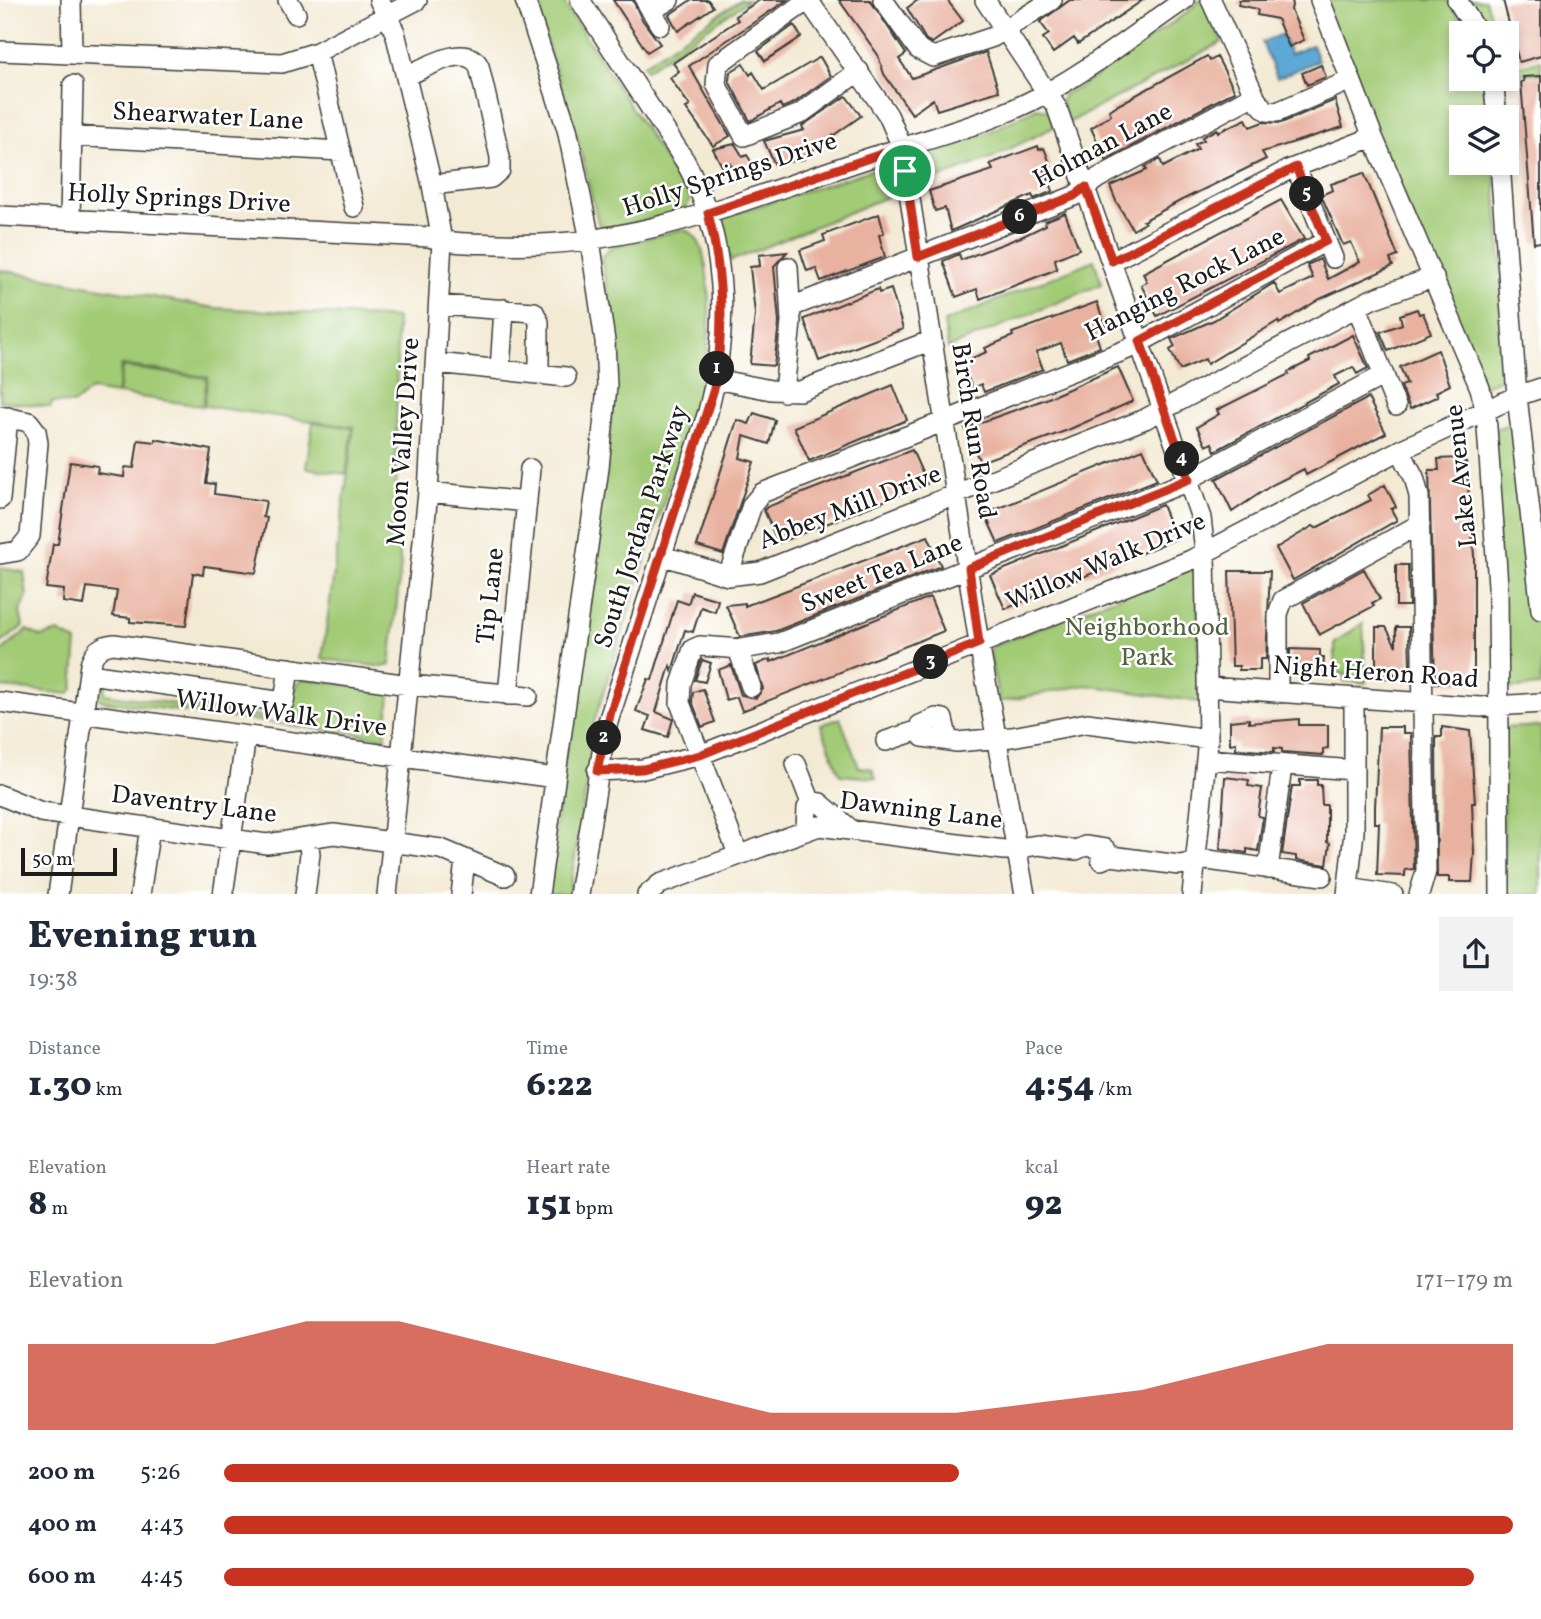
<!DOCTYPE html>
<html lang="en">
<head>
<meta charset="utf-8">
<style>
  body { margin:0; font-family:Vollkorn,serif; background:#f2f2f3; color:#1f2937; height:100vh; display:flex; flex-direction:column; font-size:26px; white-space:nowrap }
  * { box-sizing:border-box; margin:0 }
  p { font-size:23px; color:#747a83 }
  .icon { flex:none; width:38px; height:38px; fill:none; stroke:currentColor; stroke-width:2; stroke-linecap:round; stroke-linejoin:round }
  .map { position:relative; height:894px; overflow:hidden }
  .side { display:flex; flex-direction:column; background:#fff; flex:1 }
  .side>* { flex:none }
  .tools { position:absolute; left:1449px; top:21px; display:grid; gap:14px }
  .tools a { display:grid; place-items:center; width:70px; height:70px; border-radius:0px; background:#fff; box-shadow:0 4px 10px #0003; font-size:35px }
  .scale { position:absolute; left:21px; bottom:18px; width:96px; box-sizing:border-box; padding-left:7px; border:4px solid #1c1c1c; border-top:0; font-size:19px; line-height:24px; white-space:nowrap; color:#1c1c1c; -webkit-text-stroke:5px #fff; paint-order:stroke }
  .pin { position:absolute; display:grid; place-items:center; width:60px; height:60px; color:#fff; margin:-30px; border:4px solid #fff; border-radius:50%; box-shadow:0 2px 7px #0007 }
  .km { position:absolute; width:35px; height:35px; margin:-18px; border-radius:50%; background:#222; color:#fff; font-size:19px; line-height:35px; text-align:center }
  .round { display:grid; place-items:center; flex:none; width:74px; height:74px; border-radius:0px; background:#f2f2f3 }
  .headline { display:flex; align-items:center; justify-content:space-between; height:119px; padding:0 28px }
  h1 { font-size:38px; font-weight:800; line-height:52px }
  .figures { display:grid; grid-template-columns:repeat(3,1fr); gap:10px; height:119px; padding:7px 28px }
  .figures div { display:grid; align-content:center }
  .figures b { font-size:35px; font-weight:800 }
  .figures small { font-size:19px; font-weight:400 }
  .figures p { font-size:19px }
  .chart { height:196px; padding:14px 28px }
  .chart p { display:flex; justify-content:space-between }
  .chart svg { width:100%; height:126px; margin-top:7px; fill:#c8321e; opacity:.7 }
  ul { padding:0 28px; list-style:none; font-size:23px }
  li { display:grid; grid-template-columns:112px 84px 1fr; align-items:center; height:52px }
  li i { height:18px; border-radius:9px; background:#c8321e }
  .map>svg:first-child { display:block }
  .green { fill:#a2cb76; stroke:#5f7449; stroke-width:2 }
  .water { fill:#5da9d6; stroke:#3c6279; stroke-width:2 }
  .building { fill:#e9b2a0 }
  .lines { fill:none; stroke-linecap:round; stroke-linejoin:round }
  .minor-casing { stroke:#3c3b38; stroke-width:22 }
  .minor { stroke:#fff; stroke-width:19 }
  .route-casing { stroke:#fff; stroke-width:14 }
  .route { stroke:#c8321e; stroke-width:9 }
  .labels { text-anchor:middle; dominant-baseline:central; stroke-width:5; stroke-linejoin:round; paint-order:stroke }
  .street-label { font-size:26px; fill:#1c1c1c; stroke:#fff }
  .park-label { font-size:26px; fill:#526240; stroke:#fff }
</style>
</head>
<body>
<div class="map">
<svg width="1541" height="895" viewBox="0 0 1541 895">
  <rect width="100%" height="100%" fill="#fff"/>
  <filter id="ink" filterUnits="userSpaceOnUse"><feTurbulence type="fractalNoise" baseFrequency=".0143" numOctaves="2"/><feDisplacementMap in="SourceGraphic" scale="14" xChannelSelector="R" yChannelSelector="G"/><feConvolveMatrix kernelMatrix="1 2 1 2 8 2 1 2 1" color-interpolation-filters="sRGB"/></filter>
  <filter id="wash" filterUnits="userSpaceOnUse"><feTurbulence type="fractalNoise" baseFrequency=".00686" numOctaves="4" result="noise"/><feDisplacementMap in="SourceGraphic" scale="28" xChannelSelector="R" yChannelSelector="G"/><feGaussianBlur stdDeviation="1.57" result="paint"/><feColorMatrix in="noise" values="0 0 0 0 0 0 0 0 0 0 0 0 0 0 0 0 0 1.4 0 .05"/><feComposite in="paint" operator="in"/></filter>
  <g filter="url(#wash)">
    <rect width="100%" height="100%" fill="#f3ead4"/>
    <path class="green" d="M533 0H562L678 180 686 185 690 200 685 211 605 229 598 223 578 139Z
      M740 0H749L646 70 643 65Z
      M1199 0H1202L1222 42 1068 123 1061 102 1064 93 1079 88 1189 11Z
      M1322 0H1447L1470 33H1461V79H1487L1491 117H1461V163H1494L1509 376 1482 387Z
      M1467 0H1485L1497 33H1487Z
      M1541 60V73L1507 75V70Z
      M1037 108 1049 111 1054 127 991 158 915 187 912 157 915 154 989 132Z
      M883 163 898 169 901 191 731 261 720 226 724 217 874 169Z
      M679 230C718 224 709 343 706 368L591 732 594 739 569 894 546 895 615 391 612 315 601 258 611 247Z
      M1094 260 1102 284 948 348 944 322Z
      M0 270 215 308 397 318 396 540 401 564 390 665 383 667 322 659 354 427 204 406 208 377 121 365 117 394 91 390 73 404 52 402 51 407 0 401Z
      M122 367 207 378 203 406 118 394Z
      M313 422 353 428 346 474 306 468Z
      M1514 422 1541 650V686L1502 689 1493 430Z
      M0 568 24 572 27 596 20 612 23 626 0 644Z
      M1188 569 1197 573 1200 702 1086 685 999 702 989 651 993 646Z
      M1363 623 1366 683 1344 681 1345 674 1335 673V643Z
      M27 630 41 637 58 632 77 642 73 688 69 694 0 687V652Z
      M307 679 386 691 390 696 385 738 103 701 94 695 96 683 105 685V694L261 716 260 721 292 725 295 713 290 712 293 692 298 682Z
      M840 718 859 767 872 769 876 778 840 775 821 725Z
      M1541 726V894H1504L1503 728Z"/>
    <path class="water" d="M1282 34 1290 54 1312 45 1318 61 1277 78 1262 42Z"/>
    <g id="blocks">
      <path class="building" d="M613 0H633L641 18 660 44 647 52Z
        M691 0H708L713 7 678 31 669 15Z
        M760 0H787L689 66 730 136 713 146 686 108 690 106 670 78 679 71 673 63 738 20 735 16Z
        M839 0H870L906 54 899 59 912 78 986 52 999 91 937 110 933 99 912 114 884 74 878 55Z
        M918 0H947L963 21 932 43 926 40 907 8Z
        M1070 0H1143L1078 44 1074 38 1053 53 1043 38 1049 34 1040 22Z
        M1239 0H1293L1291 10 1304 40 1289 47 1277 19 1257 15 1258 9 1238 5Z
        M1503 0H1541V56L1519 62Z
        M794 25 801 37 765 61 758 51Z
        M1207 56 1210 61 1217 57 1235 91 1106 160 1091 128 1111 115 1109 110Z
        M820 57 831 76 794 103 782 108 780 104 750 121 729 81 730 72 743 64 750 75 753 72 764 90Z
        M1321 65 1326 77 1307 85 1302 73Z
        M1541 76V242L1534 243 1521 82 1524 81 1523 77Z
        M846 96 861 116 804 156V159L775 165 764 141 804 130 802 126Z
        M1335 100 1343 127 1262 152 1266 159 1180 201 1143 221 1145 223 1133 230 1116 201 1110 186 1147 170 1145 167 1160 159 1163 167 1198 149 1195 144 1204 140 1202 137 1217 129 1218 132 1246 119 1250 127 1263 122 1281 123Z
        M735 144 743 157 747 155 753 165 737 175 729 162 722 166 713 149Z
        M1038 146 1039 150 1044 148 1051 166 1044 168 1053 191 1034 199 1032 195 951 231 945 208 935 211 929 191 993 170 990 164Z
        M1364 173 1398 256 1390 259 1393 266 1320 299 1279 324 1278 321 1207 364 1205 359 1180 370 1170 350 1175 347 1171 339 1214 320 1274 283 1280 294 1313 278 1307 265 1320 259 1328 279 1360 262 1351 242 1343 245 1321 195 1333 190 1331 184Z
        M1281 200 1304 239 1157 316 1141 285 1147 282 1143 273Z
        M1065 213 1079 249 1055 259 1057 269 980 299 977 289 956 297 943 261 959 254 961 260 1021 237 1046 225 1045 221Z
        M879 214 884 233 879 235 885 257 821 281 816 268 807 271 800 250 825 241 823 235Z
        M787 252 774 266 779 322 774 366 750 364 755 314 750 267 760 266 759 255Z
        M878 289 879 293 891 289 903 329 819 361 804 319Z
        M1097 302 1105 326 1094 329 1100 347 1067 360 1061 343 1036 352 1043 369 984 392 981 384 972 388 962 362 987 352 985 348 1013 336 1012 333Z
        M1417 309 1419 314 1423 313 1431 333 1388 351 1380 332 1402 324 1400 315Z
        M1353 335 1368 368 1357 374 1353 367 1335 376 1339 384 1215 451 1212 443 1206 446 1197 427 1219 414 1217 410 1289 374 1288 372 1310 361 1309 358Z
        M1438 350 1450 385 1436 392 1438 396 1410 409 1401 386 1407 384 1400 367Z
        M1118 367 1133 401 1068 430 980 462 965 428 1046 399Z
        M893 385 907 420 809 461 794 427Z
        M1368 398 1386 433 1306 475 1304 469 1272 485 1232 512 1216 479Z
        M754 413 775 420 769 444 744 436 740 458 754 462 723 554 697 546 737 420 749 424Z
        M155 439 211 450 206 483 215 484 214 494 266 501 263 517 267 518 256 573 204 566 203 575 193 573 186 626 130 622V618L113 616 117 591 87 587 84 605 63 602 64 590 46 588 53 544H58L70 462 98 466 97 473 124 477 125 467 134 468 138 440 155 442Z
        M1143 449 1157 480 998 543 985 514Z
        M912 450 927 484 778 543 764 510 767 507Z
        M1459 458 1460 463 1466 462 1474 556V683H1435L1429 470H1439L1438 459Z
        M1385 485 1396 507 1391 509 1397 520 1293 580 1276 548 1313 526 1316 528 1371 500 1368 495Z
        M1162 505 1176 539 1005 609 990 575Z
        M928 536 941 566 776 631 740 637 726 605 745 603V606Z
        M1396 565H1408L1409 606H1396Z
        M1364 569 1380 599 1372 603 1374 606 1319 635 1303 603Z
        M1229 571H1270L1266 659H1260V670H1239V666H1232Z
        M692 592 718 600 715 612 701 607 693 632 685 630 672 671 670 666 656 712 673 719 668 737 645 730 650 716 636 711 648 679 652 680 677 600 688 604Z
        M930 597 944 631 742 711 737 697 726 700 718 670 731 665 741 695 756 698 763 689 756 665 770 659 771 662Z
        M1376 627H1386L1396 646V627H1409L1410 667H1400V674H1389V678L1376 679Z
        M1290 649 1320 650V657H1324L1323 675H1310V671H1299V664H1290Z
        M702 660 711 663 705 682 695 680Z
        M703 689 715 722 702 727 692 701 693 692Z
        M1249 719V723L1299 719V725H1328V748L1323 749V755L1282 752V749L1274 748V752L1236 749V743L1230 744V721Z
        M1379 727H1403V733H1411L1414 869 1405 870V876L1377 875 1379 823H1375V807Z
        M1442 727 1470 731 1475 803H1472L1474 853 1472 882H1449V877H1437L1436 737H1442Z
        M1225 777 1249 780 1248 786 1262 788 1258 816 1263 817 1258 851 1247 849V853L1220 849Z
        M1300 780H1317V785H1321L1322 805H1327V842L1330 843 1327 865 1296 860V856L1282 854 1292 786H1300Z"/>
    </g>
  </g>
  <g filter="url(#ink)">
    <use href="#blocks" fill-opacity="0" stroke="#3c3b38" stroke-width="2"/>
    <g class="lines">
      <g class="minor-casing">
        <path id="minor" d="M71 0 72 54
          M288 0 296 14
          M379 0 395 32 432 185 442 241 428 492 387 895
          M525 0 567 129 590 240 605 341 607 386 599 468 539 895
          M645 0 660 25
          M808 0 888 115 902 147 979 643 1025 895
          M808 0 718 64 716 84 744 136 800 114 859 71
          M883 0 918 49 933 57 993 37 1052 0
          M985 0 1057 108 1201 518 1205 552 1208 739 1192 895
          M1211 0 1257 101 1267 111 1277 112 1351 80
          M1320 0 1373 137 1480 388 1486 413 1498 585 1500 895
          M1457 0 1478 33
          M651 11 669 0
          M0 51 282 63 317 52 417 0
          M317 52 354 207
          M406 76C426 68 465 42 479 66L500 157V170L491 178 432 185
          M1493 79 1497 117
          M72 136 341 151
          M1500 163 1517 396 1541 610
          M1296 167 1333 258
          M0 216 429 237C451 244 474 243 497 244 629 250 737 202 860 161 916 142 976 128 1029 102 1084 75 1134 34 1184 0
          M70 219 73 85
          M1112 261 1288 170 1373 137
          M440 305 534 312 539 322V374
          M791 307 1074 196 1098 178 1254 95
          M1357 307 1396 406
          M437 363 566 377
          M500 370 504 309
          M715 379 771 390 800 391 932 340
          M784 392 791 322 788 267
          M0 416 29 422 36 431 38 443 30 536 18 551 0 554
          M1400 450 1414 477 1419 496 1426 871 1419 895
          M428 492 527 502
          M0 499 8 417
          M661 555 728 576 760 572 1145 419 1372 299 1434 277
          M728 576 752 505 762 493 1128 349 1326 241
          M738 649 751 687
          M89 674 284 702 289 668
          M1207 687 1480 707 1541 703
          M1278 693V614L1283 600 1420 524
          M508 695 530 469
          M0 702 555 778
          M886 741 919 730
          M948 741 943 719 936 718 920 725 919 730 923 737 957 742 1012 737 1087 723 1208 739
          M1207 759 1354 770
          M796 764 811 803
          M597 771 643 769 700 755 1191 560 1400 450 1517 396 1541 388
          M0 795 41 812 267 844 334 834 441 849 505 876
          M806 828 807 808 813 802 820 803 849 828
          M738 854 680 703 681 684 693 649 700 646 741 649 779 643 1176 486 1384 375
          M1101 860 1111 856 1179 865 1208 860 1322 876
          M1268 869 1282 767
          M1348 888 1393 895
          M58 895 90 665C93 652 101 645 114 644L409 685 528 696
          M140 895 150 827
          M223 895 246 736
          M305 895 310 854 308 839
          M461 895 465 860
          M579 895 606 728 708 412C730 328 728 239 685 161L580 0
          M647 895 660 884 819 826 1004 850 1039 845 1076 850 1085 846 1105 849 1111 856
          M1347 895 1354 832V698"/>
      </g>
      <use href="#minor" class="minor"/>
    </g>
  </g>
  <g class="lines" filter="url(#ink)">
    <g class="route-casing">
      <path id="route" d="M902 147 918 257 1074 196 1086 187 1112 261 1296 167 1326 241 1140 341 1189 479 969 568 979 643 700 755 643 769 597 771 611 711 714 389C725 328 723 273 708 213Z"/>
    </g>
    <use href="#route" class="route"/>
  </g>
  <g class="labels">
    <g class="street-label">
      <text transform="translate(208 117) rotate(3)">Shearwater Lane</text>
      <text transform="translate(1103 146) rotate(-28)">Holman Lane</text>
      <text transform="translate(730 175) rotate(-18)">Holly Springs Drive</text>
      <text transform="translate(179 199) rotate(3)">Holly Springs Drive</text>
      <text transform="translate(1185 285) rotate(-27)">Hanging Rock Lane</text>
      <text transform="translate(973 431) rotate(81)">Birch Run Road</text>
      <text transform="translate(404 442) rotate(-86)">Moon Valley Drive</text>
      <text transform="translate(1462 476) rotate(-96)">Lake Avenue</text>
      <text transform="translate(850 508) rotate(-21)">Abbey Mill Drive</text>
      <text transform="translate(642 527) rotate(-72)">South Jordan Parkway</text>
      <text transform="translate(1106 562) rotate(-23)">Willow Walk Drive</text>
      <text transform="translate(882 574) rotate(-22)">Sweet Tea Lane</text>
      <text transform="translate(491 596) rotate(-84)">Tip Lane</text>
      <text transform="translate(1376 673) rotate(4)">Night Heron Road</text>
      <text transform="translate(281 714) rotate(8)">Willow Walk Drive</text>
      <text transform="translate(194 805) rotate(7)">Daventry Lane</text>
      <text transform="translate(921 811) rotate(7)">Dawning Lane</text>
    </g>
    <g class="park-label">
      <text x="1147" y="628">Neighborhood<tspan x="1147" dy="30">Park</tspan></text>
    </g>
  </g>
</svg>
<div class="tools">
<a><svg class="icon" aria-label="locate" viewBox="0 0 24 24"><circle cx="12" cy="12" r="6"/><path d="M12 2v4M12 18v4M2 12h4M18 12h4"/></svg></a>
<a><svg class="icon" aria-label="layers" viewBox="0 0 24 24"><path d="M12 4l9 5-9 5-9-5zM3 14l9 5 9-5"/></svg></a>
</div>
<div class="scale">50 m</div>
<div class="pin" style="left:905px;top:171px;background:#1e9e55"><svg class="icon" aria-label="arrive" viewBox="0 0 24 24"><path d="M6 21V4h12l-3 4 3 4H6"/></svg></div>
<b class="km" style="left:717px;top:369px">1</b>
<b class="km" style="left:604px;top:738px">2</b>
<b class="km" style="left:931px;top:662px">3</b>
<b class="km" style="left:1182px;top:459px">4</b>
<b class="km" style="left:1307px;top:194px">5</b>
<b class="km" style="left:1020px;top:217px">6</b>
</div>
<section class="side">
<div class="headline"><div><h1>Evening run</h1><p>19:38</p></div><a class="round"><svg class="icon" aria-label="share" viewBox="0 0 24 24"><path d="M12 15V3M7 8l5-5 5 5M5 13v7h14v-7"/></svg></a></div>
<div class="figures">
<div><p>Distance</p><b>1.30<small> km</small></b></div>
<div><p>Time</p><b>6:22</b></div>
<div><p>Pace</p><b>4:54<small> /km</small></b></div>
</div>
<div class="figures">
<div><p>Elevation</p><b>8<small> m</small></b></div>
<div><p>Heart rate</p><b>151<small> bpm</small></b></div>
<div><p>kcal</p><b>92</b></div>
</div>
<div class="chart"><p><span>Elevation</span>171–179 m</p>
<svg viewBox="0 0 160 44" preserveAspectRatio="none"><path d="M0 44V14L10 14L20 14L30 6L40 6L50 14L60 22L70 30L80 38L90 38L100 38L110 34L120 30L130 22L140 14L150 14L160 14V44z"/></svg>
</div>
<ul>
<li><b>200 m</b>5:26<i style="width:57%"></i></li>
<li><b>400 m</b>4:43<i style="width:100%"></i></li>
<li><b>600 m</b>4:45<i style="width:97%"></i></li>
</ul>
</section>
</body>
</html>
